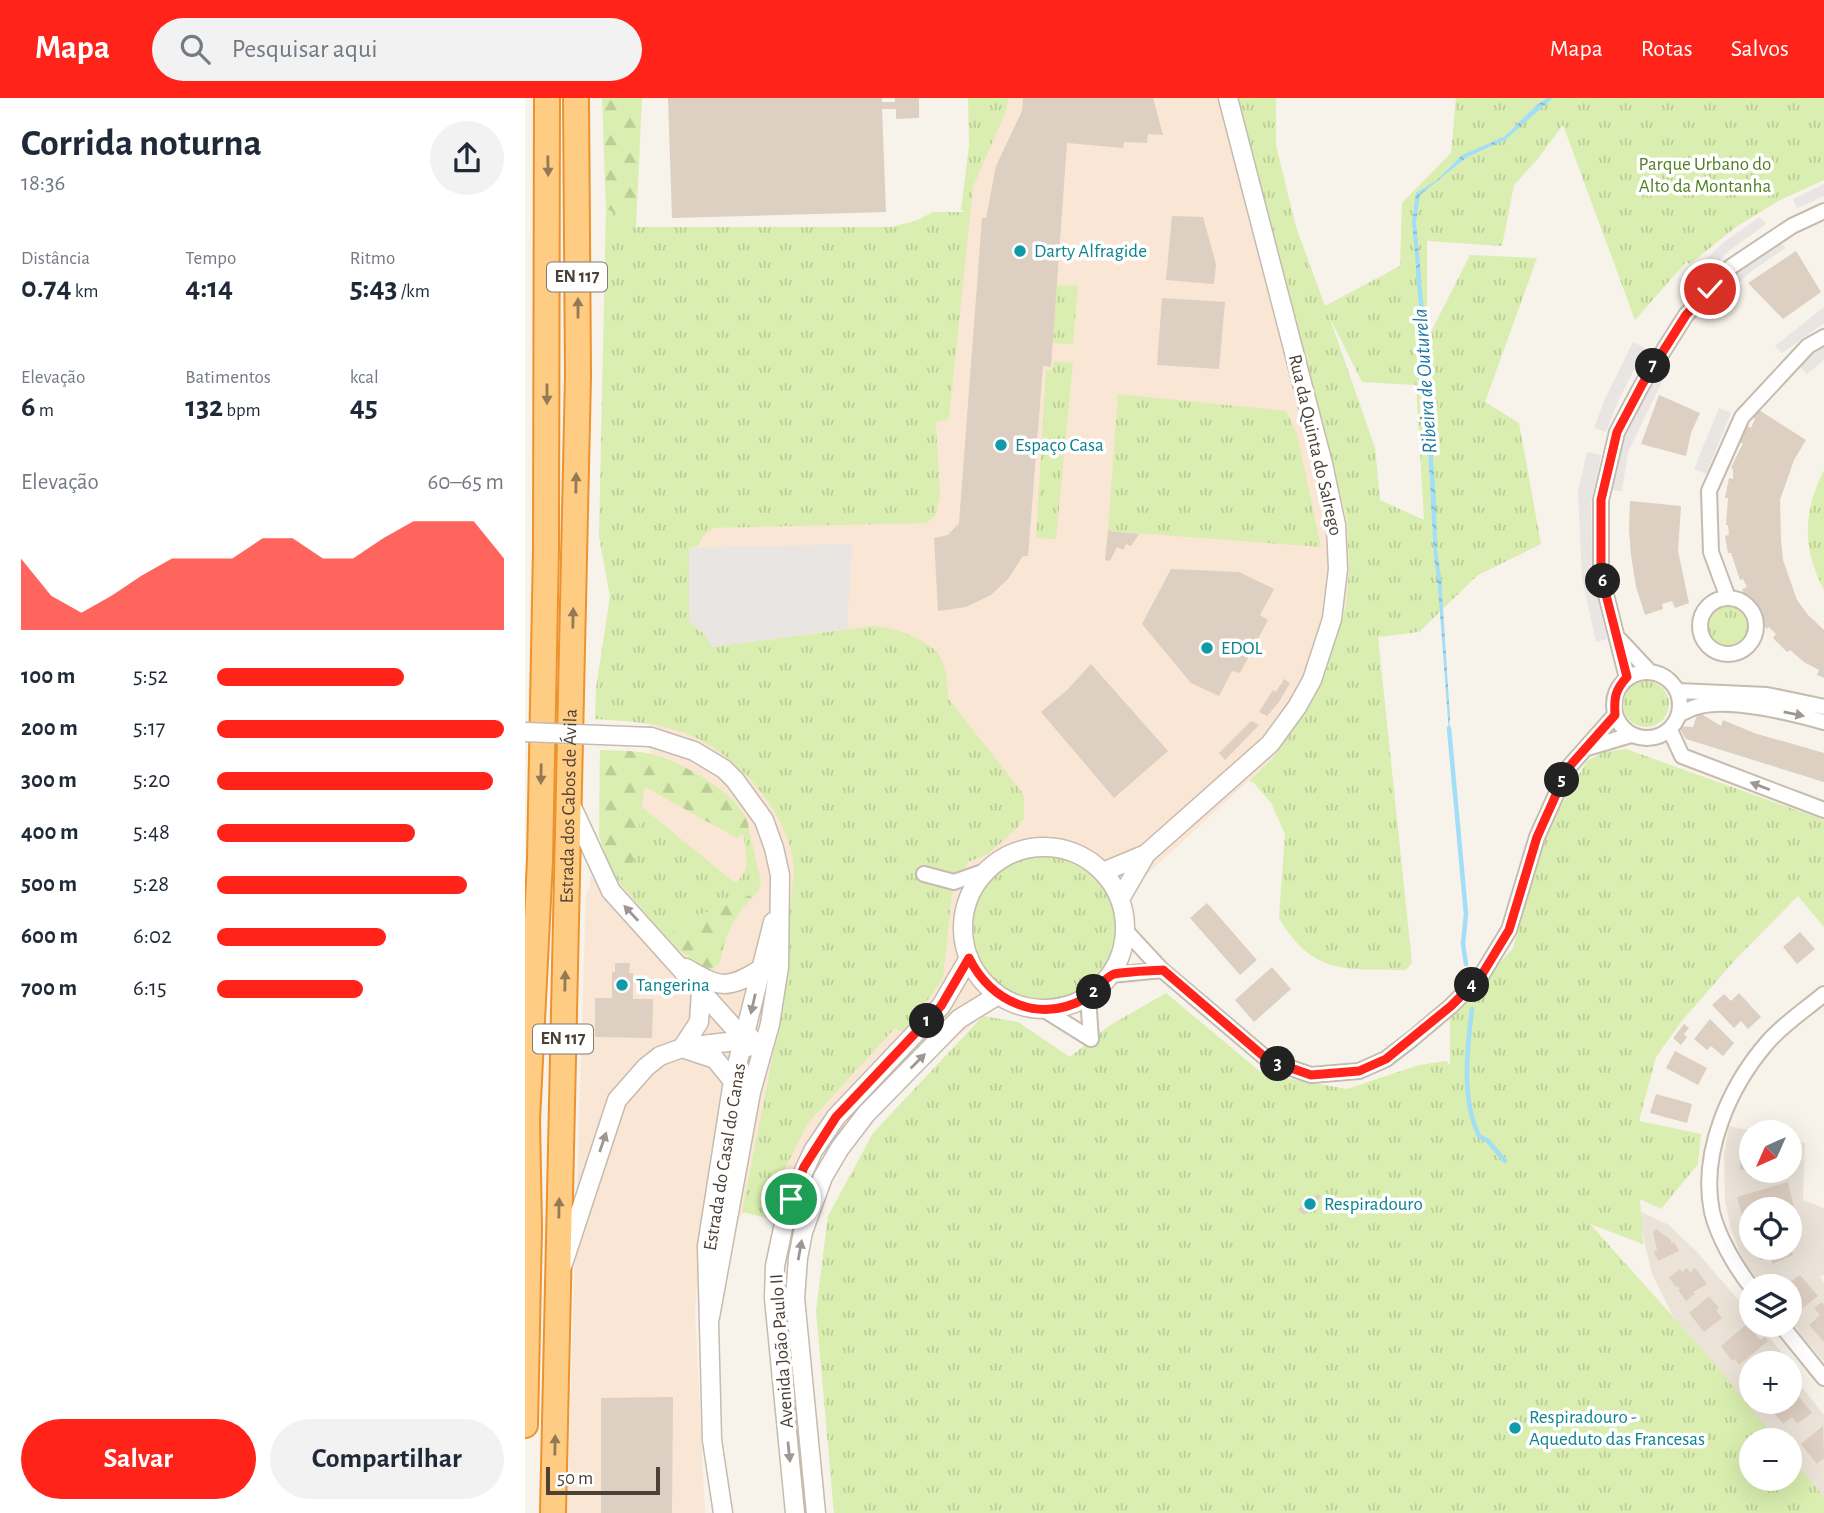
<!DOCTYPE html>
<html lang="pt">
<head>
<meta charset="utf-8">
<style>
  body { margin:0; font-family:"Alegreya Sans",sans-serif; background:#f2f2f3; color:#1f2937; height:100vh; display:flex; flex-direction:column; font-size:26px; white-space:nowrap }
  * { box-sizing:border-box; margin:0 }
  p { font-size:23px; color:#747a83 }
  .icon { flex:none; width:38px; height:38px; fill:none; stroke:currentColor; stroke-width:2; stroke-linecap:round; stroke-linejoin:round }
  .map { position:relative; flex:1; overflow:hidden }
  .side { display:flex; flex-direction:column; background:#fff; width:525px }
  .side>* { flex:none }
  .needle { width:46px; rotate:225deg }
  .tools { position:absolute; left:1214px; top:1022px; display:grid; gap:14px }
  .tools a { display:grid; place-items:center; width:63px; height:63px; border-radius:50%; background:#fff; box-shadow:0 7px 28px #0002; font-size:35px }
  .scale { position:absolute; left:21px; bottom:18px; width:114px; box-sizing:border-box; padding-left:7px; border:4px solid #4c4137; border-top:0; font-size:19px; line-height:24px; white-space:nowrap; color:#4c4137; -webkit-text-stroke:5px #fff; paint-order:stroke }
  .pin { position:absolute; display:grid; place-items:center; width:60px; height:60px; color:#fff; margin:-30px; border:4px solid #fff; border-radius:50%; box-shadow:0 2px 7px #0007 }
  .km { position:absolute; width:35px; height:35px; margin:-18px; border-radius:50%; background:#222; color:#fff; font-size:19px; line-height:35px; text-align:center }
  .round { display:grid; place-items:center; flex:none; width:74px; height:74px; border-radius:37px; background:#f2f2f3 }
  .summary { display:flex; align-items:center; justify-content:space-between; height:119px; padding:0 21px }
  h1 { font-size:38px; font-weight:600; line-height:52px }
  .metrics { display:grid; grid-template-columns:repeat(3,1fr); gap:10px; height:119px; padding:7px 21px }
  .metrics div { display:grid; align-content:center }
  .metrics b { font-size:30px; font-weight:600 }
  .metrics small { font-size:19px; font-weight:400 }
  .metrics p { font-size:19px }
  .chart { height:196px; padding:14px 21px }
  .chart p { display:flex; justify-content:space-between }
  .chart svg { width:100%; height:126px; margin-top:7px; fill:#ff2319; opacity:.7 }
  .primary-button { display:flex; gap:14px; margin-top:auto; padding:14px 21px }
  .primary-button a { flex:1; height:80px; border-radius:42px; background:#ff2319; color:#fff; font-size:28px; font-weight:600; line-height:80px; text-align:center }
  .primary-button a+a { background:#f2f2f3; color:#1f2937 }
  ul { padding:0 21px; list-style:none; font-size:23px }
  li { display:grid; grid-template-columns:112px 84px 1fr; align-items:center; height:52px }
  li i { height:18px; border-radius:9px; background:#ff2319 }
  header { display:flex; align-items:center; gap:42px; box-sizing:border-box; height:98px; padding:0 35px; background:#ff2319; color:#fff }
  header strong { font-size:33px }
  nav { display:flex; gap:38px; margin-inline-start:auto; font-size:24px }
  .search { width:490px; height:63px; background:#f2f2f3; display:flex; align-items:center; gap:18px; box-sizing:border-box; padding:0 24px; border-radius:38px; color:#747a83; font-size:26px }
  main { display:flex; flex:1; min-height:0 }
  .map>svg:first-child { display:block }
  .residential { fill:#ebe3d8; fill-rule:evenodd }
  .commercial { fill:#fae6d4 }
  .grass { fill:url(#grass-tufts); fill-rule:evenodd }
  .forest { fill:url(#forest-firs) }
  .parking { fill:#e8e5e2 }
  .water { fill:url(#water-waves) }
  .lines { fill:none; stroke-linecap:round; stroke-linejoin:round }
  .stream { stroke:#a2def8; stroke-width:4.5 }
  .building { fill:#ddcfc1 }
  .minor-casing { stroke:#c6bbae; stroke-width:18 }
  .tertiary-casing { stroke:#c6bbae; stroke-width:21 }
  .trunk-casing { stroke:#ee922d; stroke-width:28 }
  .minor { stroke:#fff; stroke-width:14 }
  .tertiary { stroke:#fff; stroke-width:18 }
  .trunk { stroke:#ffcc84; stroke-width:24 }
  .tertiary-bridge-casing { stroke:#c6bbae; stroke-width:21; stroke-linecap:butt }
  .tertiary-bridge { stroke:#fff; stroke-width:18 }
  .oneway { fill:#947956 }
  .oneway2 { fill:#9d9691 }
  .route-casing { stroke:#fff; stroke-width:14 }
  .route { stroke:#ff2319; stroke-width:9 }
  .culture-dot { fill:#0f9aa8; stroke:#fff; stroke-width:2.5 }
  .labels { text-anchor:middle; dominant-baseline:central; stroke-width:7; stroke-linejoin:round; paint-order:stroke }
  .shield { fill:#fff; stroke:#827a73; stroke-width:2 }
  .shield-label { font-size:18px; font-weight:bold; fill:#4c4137 }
  .park-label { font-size:19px; fill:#507f22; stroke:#fff }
  .culture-label { font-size:19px; fill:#0d838f; stroke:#fff; text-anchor:start }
  .street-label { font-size:19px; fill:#4c4137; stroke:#fff }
  .water-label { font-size:21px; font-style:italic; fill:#1f78a1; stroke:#fff }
</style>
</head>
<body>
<header>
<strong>Mapa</strong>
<div class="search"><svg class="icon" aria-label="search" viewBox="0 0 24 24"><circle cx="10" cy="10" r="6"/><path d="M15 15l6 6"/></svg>Pesquisar aqui</div>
<nav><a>Mapa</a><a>Rotas</a><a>Salvos</a></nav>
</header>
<main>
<section class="side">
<div class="summary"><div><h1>Corrida noturna</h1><p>18:36</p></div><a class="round"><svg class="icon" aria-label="share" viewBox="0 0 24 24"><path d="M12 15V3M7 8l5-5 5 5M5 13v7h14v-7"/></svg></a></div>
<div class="metrics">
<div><p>Distância</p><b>0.74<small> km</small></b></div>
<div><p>Tempo</p><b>4:14</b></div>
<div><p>Ritmo</p><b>5:43<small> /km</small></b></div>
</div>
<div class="metrics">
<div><p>Elevação</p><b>6<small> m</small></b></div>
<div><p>Batimentos</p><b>132<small> bpm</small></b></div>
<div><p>kcal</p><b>45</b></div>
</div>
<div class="chart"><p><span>Elevação</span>60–65 m</p>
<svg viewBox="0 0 160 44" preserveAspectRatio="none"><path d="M0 44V19L10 32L20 38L30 32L40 25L50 19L60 19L70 19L80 12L90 12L100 19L110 19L120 12L130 6L140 6L150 6L160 19V44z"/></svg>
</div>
<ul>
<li><b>100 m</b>5:52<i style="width:65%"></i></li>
<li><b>200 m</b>5:17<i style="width:100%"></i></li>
<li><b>300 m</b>5:20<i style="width:96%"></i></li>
<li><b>400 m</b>5:48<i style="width:69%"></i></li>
<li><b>500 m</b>5:28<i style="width:87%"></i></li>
<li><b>600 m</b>6:02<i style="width:59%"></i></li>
<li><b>700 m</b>6:15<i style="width:51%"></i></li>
</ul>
<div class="primary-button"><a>Salvar</a><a>Compartilhar</a></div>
</section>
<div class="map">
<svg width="1299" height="1415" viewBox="0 0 1299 1415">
  <defs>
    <pattern id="grass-tufts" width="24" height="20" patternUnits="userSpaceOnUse" patternTransform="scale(1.75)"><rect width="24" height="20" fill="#d9eeb0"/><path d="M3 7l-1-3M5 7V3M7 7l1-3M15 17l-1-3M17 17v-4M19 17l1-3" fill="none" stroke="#bccd98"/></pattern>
    <pattern id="forest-firs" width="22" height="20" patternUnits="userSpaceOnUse" patternTransform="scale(1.75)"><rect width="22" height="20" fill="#d9eeb0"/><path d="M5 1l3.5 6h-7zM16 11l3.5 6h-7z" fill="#bccd98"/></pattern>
    <pattern id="water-waves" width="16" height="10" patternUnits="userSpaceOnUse" patternTransform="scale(1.75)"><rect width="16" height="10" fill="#a2def8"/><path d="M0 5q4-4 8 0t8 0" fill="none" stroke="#86b6ca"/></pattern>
  </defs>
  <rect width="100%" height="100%" fill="#f7f2ea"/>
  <path class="residential" d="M1204 1028 1231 1034H1227V1073H1265V1041L1280 1045 1278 1102 1299 1110V1177L1294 1178 1299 1185V1264L1265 1224V1188H1237L1219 1164 1206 1131 1200 1103 1199 1056ZM1227 1111H1265V1150H1227Z
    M1112 1112 1144 1127 1173 1155 1227 1218V1227H1234L1265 1265H1227V1304H1265V1266L1274 1277 1270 1281 1299 1317V1399L1265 1358V1342H1252L1149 1220 1127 1176Z"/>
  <path class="commercial" d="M446 0H713L822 423 824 471 821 508 801 574 749 659 595 801 458 918 174 1152 170 1216 180 1415H42L61 797 65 789V777L69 780 125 656 123 433 396 422 447 46Z"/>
  <path class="grass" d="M443 0H483L481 13 448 89 424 321 411 324 415 397 410 418 401 425 188 430 179 437 173 448 164 450V523L180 537 187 549 349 528C365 528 405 542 414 557 421 568 423 587 423 600L499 697V720L492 730 463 756 443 764 427 795 418 880 400 906 403 910 379 935 370 930 283 1025 256 1078 246 1121 217 1114 255 922 269 770C264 713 208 650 154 633 127 624 98 623 70 621L71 590 85 498 74 439 81 110 111 129H367L393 122 408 114H442L436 112 444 47Z
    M713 0H751V47L771 129 800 208 875 168 877 105 926 55 931 0H1299V82L1255 102 1211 129 1165 166 1161 164 1110 222 1038 27 1011 63 989 87 977 148 902 143V232L906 234 945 157 1012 160 960 304 994 325 1016 446 953 477 894 534 853 539 887 865 881 872C822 871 788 878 754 820L760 736 746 705 729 685 724 683 749 659 801 574 821 508 824 471 822 422ZM804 218 837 284 891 287 899 422 855 402 850 350Z
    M532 187 553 188 548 246 528 245Z
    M529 263 548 265 531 441 511 440 521 272H527Z
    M593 296 761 313 772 336 796 449 583 433Z
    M1299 372V492C1277 451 1278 413 1299 372Z
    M1182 528a21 21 0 1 1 42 0a21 21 0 1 1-42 0Z
    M1098 606a23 23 0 1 1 46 0a23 23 0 1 1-46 0Z
    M1101 651 1299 722V829L1273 798 1209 863 1156 924 1131 959 1114 1023 1176 1036 1173 1066 1136 1111 1115 1101 1118 1146 1065 1126 1177 1251 1252 1342H1227V1381H1265V1358L1299 1399V1415H309L291 1213 303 1118 348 1035 458 918 493 924 545 959 584 928 641 895 738 976 822 991 894 967 921 963 925 967V921L988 850 1022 732 1062 663 1079 654Z
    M117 709 210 785C227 773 221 755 218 736L224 732 236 783 233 794 183 814 148 824 149 848 87 776 105 781Z
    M446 830a73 73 0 1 1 146 0a73 73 0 1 1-146 0Z"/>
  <path class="forest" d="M77 0H117L111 129 81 110Z
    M75 652C93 653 113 652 130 657 158 665 223 700 224 732L212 740 120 689 105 782 87 776 74 738Z
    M233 794C209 817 201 833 195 865L184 873 149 848 148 824 183 814Z"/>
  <path class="parking" d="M1299 86V98L1272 110 1268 101Z
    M1235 119 1241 126 1205 152 1179 176 1173 169 1199 144Z
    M1254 143 1260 150 1223 176 1197 200 1192 193 1218 168Z
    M1299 209V225L1257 255 1250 248Z
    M1108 244 1120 250 1094 301 1081 334 1069 330 1080 301Z
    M1299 247V262L1282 276 1273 267Z
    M1137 263 1145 267 1103 354 1097 393 1085 392 1094 352 1114 303Z
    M1194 310 1206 315 1181 376 1169 371Z
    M1062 354 1076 357 1066 406 1067 478 1082 541 1071 544 1057 480 1053 394Z
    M327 446 322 531 187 549 180 537 164 523V450Z"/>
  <path class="water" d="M1022 0H1028L980 42 942 59 895 97 891 124 896 178 892 179 887 124 891 95 912 82 937 57 979 39 1012 7Z
    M896 222H898L911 403 912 453 916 479 925 619 924 635 913 489 909 458Z"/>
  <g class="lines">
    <path class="stream" d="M893 172 898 226
      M924 630 941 816 938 846 941 866
      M947 911C942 952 936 1000 954 1038L963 1043 980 1063"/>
  </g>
  <path class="building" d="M143 0H357V4H370V0H394V20L371 21V11H357L361 114 147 120Z
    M498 0H628L638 37 623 36 622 45 599 44 598 50 542 45 526 269 518 268 503 458H498L483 481 466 497 441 509 413 513 409 440 423 437 434 425 457 120H461L471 68 497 13Z
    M647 118 678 119 691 166 689 186 641 182Z
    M1271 153 1296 194 1258 221 1223 185Z
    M637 200 700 204 694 271 632 267Z
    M1134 297 1175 315 1166 335 1161 358 1116 346Z
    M1234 312 1281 342 1269 362 1255 402 1256 442 1258 462 1272 502 1283 517 1299 532V580L1292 577 1294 572 1279 564 1265 552 1262 554 1248 540 1251 536 1244 529 1242 531 1228 507H1225L1217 491 1222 489 1218 481 1215 482 1206 455H1203L1200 438 1204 437 1203 427H1201L1203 400H1200L1204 380 1208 381V371L1206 370 1218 345H1214L1223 328 1226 330 1230 321 1228 319Z
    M1105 403 1156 408 1153 453 1164 505 1150 510 1147 503 1137 506 1138 511 1120 517 1111 489 1106 457 1104 432Z
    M583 433 614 436 606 448 601 446 598 452 592 449 585 463 580 462Z
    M646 471 714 474 749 491 735 517 743 522 715 575 707 573 694 598 666 585 617 526Z
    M566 566 643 653 589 700 516 614 542 592Z
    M759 581 765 585 754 604 742 618 734 614 748 592 751 594Z
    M1173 614 1196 628 1198 622 1229 635 1299 655V684L1161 641 1153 628 1168 629Z
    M726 623 734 627 700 662 694 655Z
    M682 805 732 862 715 877 665 820Z
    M1275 834 1290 851 1272 866 1258 849Z
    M90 865H105L104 875H108V901H128L127 940 70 939V900H87V874H90Z
    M747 869 766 891 729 924 710 902Z
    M1214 895 1236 919 1223 931 1216 923 1209 930 1187 907 1199 896 1206 903Z
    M1185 921 1209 945 1198 958 1186 948 1182 952 1169 941Z
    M1159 926 1164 930 1159 936 1162 939 1156 947 1148 940Z
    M1150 953 1182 970 1173 987 1141 970Z
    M1131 996 1167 1006 1162 1025 1125 1015Z
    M1216 1042 1227 1044V1072H1215Z
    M1263 1084 1269 1109 1227 1111V1126L1220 1128 1212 1099Z
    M793 1096 796 1099 779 1117 773 1111Z
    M1131 1131 1146 1142V1145L1149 1144 1154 1153 1133 1163 1129 1154 1132 1152 1128 1134Z
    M1266 1131 1272 1148 1266 1150 1268 1157 1248 1166 1244 1159 1235 1162 1230 1150H1265Z
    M1162 1170 1165 1175 1170 1170 1182 1186 1168 1194 1170 1196 1161 1203 1153 1192 1155 1191 1152 1188 1151 1189 1144 1180 1155 1171 1157 1174Z
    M1275 1177 1293 1198 1274 1213 1265 1202V1188H1260Z
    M1184 1198 1194 1210 1191 1212 1197 1220 1179 1234 1164 1215Z
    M1297 1204 1299 1207V1244L1284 1227 1295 1217 1289 1210Z
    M1222 1226 1235 1242 1240 1239 1243 1243 1214 1267 1210 1261 1207 1263 1196 1248Z
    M1271 1295 1287 1315 1272 1326 1267 1319 1258 1326 1248 1314 1260 1304H1265V1300Z
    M148 1299 147 1415H76V1300Z
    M1298 1328 1299 1360 1292 1366 1276 1346Z"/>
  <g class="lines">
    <g class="minor-casing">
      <path id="minor" d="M1175 528a28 28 0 1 1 56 0a28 28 0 1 1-56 0Z
        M1203 500 1186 454 1184 393 1217 319 1283 248 1299 239
        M1095 542 1124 573
        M1089 607a33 33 0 1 1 66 0a33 33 0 1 1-66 0Z
        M1102 580 1076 477V402L1092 334 1118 285 1161 217 1207 168 1267 128 1299 113
        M1153 593 1242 597 1299 609
        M1155 616C1161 613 1168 609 1175 608 1208 600 1266 615 1299 624
        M1145 632 1157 658 1299 712
        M1062 650 1106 637
        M399 776 429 784 463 772
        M600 832 637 872 743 962 786 977 834 973 861 961 887 941 926 908 956 878 984 832 1012 739 1043 670 1090 617
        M586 877 637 872
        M563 899 566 941
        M518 911 566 941
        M1227 1190C1211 1170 1193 1139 1187 1114 1175 1055 1204 989 1242 945 1257 927 1280 912 1299 896
        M1256 1227 1299 1280"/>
    </g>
    <g class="tertiary-casing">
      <path id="tertiary" d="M126 639 169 653 199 671 210 682 239 722 249 750 255 777 254 869 245 926 226 994 185 1219
        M47 709 86 793 220 942 223 949
        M438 830a81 81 0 1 1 162 0a81 81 0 1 1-162 0Z
        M578 774 621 756 745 646 772 609 787 582 807 521 813 471 811 427 798 366 703 0
        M595 801 621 756
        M161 870C195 890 202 892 236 871
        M160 949 220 942 225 939
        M157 950 174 924 176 894
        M38 1166 92 1002 121 969 135 958 157 950 190 961 208 983
        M198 1415 187 1342 182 1148 208 983 248 824
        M270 1415 249 1200 250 1168 258 1130 266 1101 288 1053 311 1019 416 908 444 860
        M291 1415 270 1200 273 1160 278 1134 298 1079 315 1050 341 1016 434 921 473 897"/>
    </g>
    <g class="trunk-casing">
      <g id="trunk">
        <path d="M0 1327 4 1130 2 1022 15 762 21 451 22 0"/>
        <path id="s1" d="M28 1415 53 278 51 0"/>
      </g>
    </g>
    <use href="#minor" class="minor"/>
    <use href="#tertiary" class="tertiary"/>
    <use href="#trunk" class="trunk"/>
    <g class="tertiary-bridge-casing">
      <path id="tertiary-bridge" d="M0 634 126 639"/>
    </g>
    <use href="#tertiary-bridge" class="tertiary-bridge"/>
  </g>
  <defs><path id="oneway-solid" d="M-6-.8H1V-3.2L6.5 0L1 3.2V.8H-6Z" transform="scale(1.75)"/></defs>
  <g class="oneway">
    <use href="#oneway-solid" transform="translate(23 68) rotate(89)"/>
    <use href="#oneway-solid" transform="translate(53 210) rotate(-90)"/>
    <use href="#oneway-solid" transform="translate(22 296) rotate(90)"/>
    <use href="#oneway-solid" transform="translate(51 385) rotate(-89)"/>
    <use href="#oneway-solid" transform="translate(48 520) rotate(-89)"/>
    <use href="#oneway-solid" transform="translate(16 676) rotate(91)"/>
    <use href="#oneway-solid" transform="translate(40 883) rotate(-89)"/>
    <use href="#oneway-solid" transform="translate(34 1110) rotate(-89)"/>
    <use href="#oneway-solid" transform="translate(30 1347) rotate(-89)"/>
  </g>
  <g class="oneway2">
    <use href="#oneway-solid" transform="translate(1269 616) rotate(11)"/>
    <use href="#oneway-solid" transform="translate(1235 688) rotate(-159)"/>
    <use href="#oneway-solid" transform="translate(106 815) rotate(-133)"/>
    <use href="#oneway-solid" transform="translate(228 906) rotate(103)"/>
    <use href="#oneway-solid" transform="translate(393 963) rotate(-45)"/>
    <use href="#oneway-solid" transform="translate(78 1044) rotate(-71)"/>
    <use href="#oneway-solid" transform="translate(275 1152) rotate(-80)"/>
    <use href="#oneway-solid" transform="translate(264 1354) rotate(84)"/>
  </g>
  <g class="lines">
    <g class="route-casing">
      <path id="route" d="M266 1101 279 1069 311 1019 416 908 444 860C467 905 515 926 561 900 570 894 580 879 589 876 604 873 622 873 638 872L743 962 786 977 834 973 861 961 926 908 956 878 984 832 1012 739 1043 670 1090 617C1089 600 1090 592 1102 579L1076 477V402L1092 334 1118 285 1161 217 1185 191"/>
    </g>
    <use href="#route" class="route"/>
  </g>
  <g class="culture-dot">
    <circle cx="495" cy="153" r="7"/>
    <circle cx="476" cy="347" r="7"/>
    <circle cx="682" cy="550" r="7"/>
    <circle cx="97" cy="887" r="7"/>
    <circle cx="785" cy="1106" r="7"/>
    <circle cx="990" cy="1330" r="7"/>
  </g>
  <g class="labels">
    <g class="shield">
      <rect x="22" y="164.5" width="60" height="29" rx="5"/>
      <rect x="8" y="926.5" width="60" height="29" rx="5"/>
    </g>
    <g class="shield-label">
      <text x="52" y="179">EN 117</text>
      <text x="38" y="941">EN 117</text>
    </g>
    <g class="park-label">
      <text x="1180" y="66">Parque Urbano do<tspan x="1180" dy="22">Alto da Montanha</tspan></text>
    </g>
    <g class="culture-label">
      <text x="509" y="153">Darty Alfragide</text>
      <text x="490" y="347">Espaço Casa</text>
      <text x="696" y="550">EDOL</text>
      <text x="111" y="887">Tangerina</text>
      <text x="799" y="1106">Respiradouro</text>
      <text x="1004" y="1319">Respiradouro -<tspan x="1004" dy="22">Aqueduto das Francesas</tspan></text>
    </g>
    <g class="street-label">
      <text transform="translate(790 347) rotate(77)">Rua da Quinta do Salrego</text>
      <text stroke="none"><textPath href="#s1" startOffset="707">Estrada dos Cabos de Ávila</textPath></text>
      <text transform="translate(200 1059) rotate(-81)">Estrada do Casal do Canas</text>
      <text transform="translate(257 1253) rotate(-94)">Avenida João Paulo II</text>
    </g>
    <g class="water-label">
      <text transform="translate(900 283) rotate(-94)">Ribeira de Outurela</text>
    </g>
  </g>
</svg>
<div class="tools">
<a><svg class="needle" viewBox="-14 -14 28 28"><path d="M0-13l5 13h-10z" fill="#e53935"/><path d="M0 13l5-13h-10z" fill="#747a83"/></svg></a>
<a><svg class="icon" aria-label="locate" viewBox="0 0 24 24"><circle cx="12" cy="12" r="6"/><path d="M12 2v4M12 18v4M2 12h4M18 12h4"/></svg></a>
<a><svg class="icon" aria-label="layers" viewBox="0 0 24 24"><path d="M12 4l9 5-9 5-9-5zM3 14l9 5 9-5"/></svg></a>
<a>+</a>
<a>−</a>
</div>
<div class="scale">50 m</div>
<div class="pin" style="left:266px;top:1101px;background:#1e9e55"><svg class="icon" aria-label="arrive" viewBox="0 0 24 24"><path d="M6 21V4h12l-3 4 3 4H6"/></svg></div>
<div class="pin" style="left:1185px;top:191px;background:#d93025"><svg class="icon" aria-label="check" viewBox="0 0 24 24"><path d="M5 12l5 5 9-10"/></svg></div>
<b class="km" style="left:402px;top:923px">1</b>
<b class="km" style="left:569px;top:894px">2</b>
<b class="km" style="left:753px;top:966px">3</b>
<b class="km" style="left:947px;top:887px">4</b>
<b class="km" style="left:1037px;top:682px">5</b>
<b class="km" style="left:1078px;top:483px">6</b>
<b class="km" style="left:1128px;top:268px">7</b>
</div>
</main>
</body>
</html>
